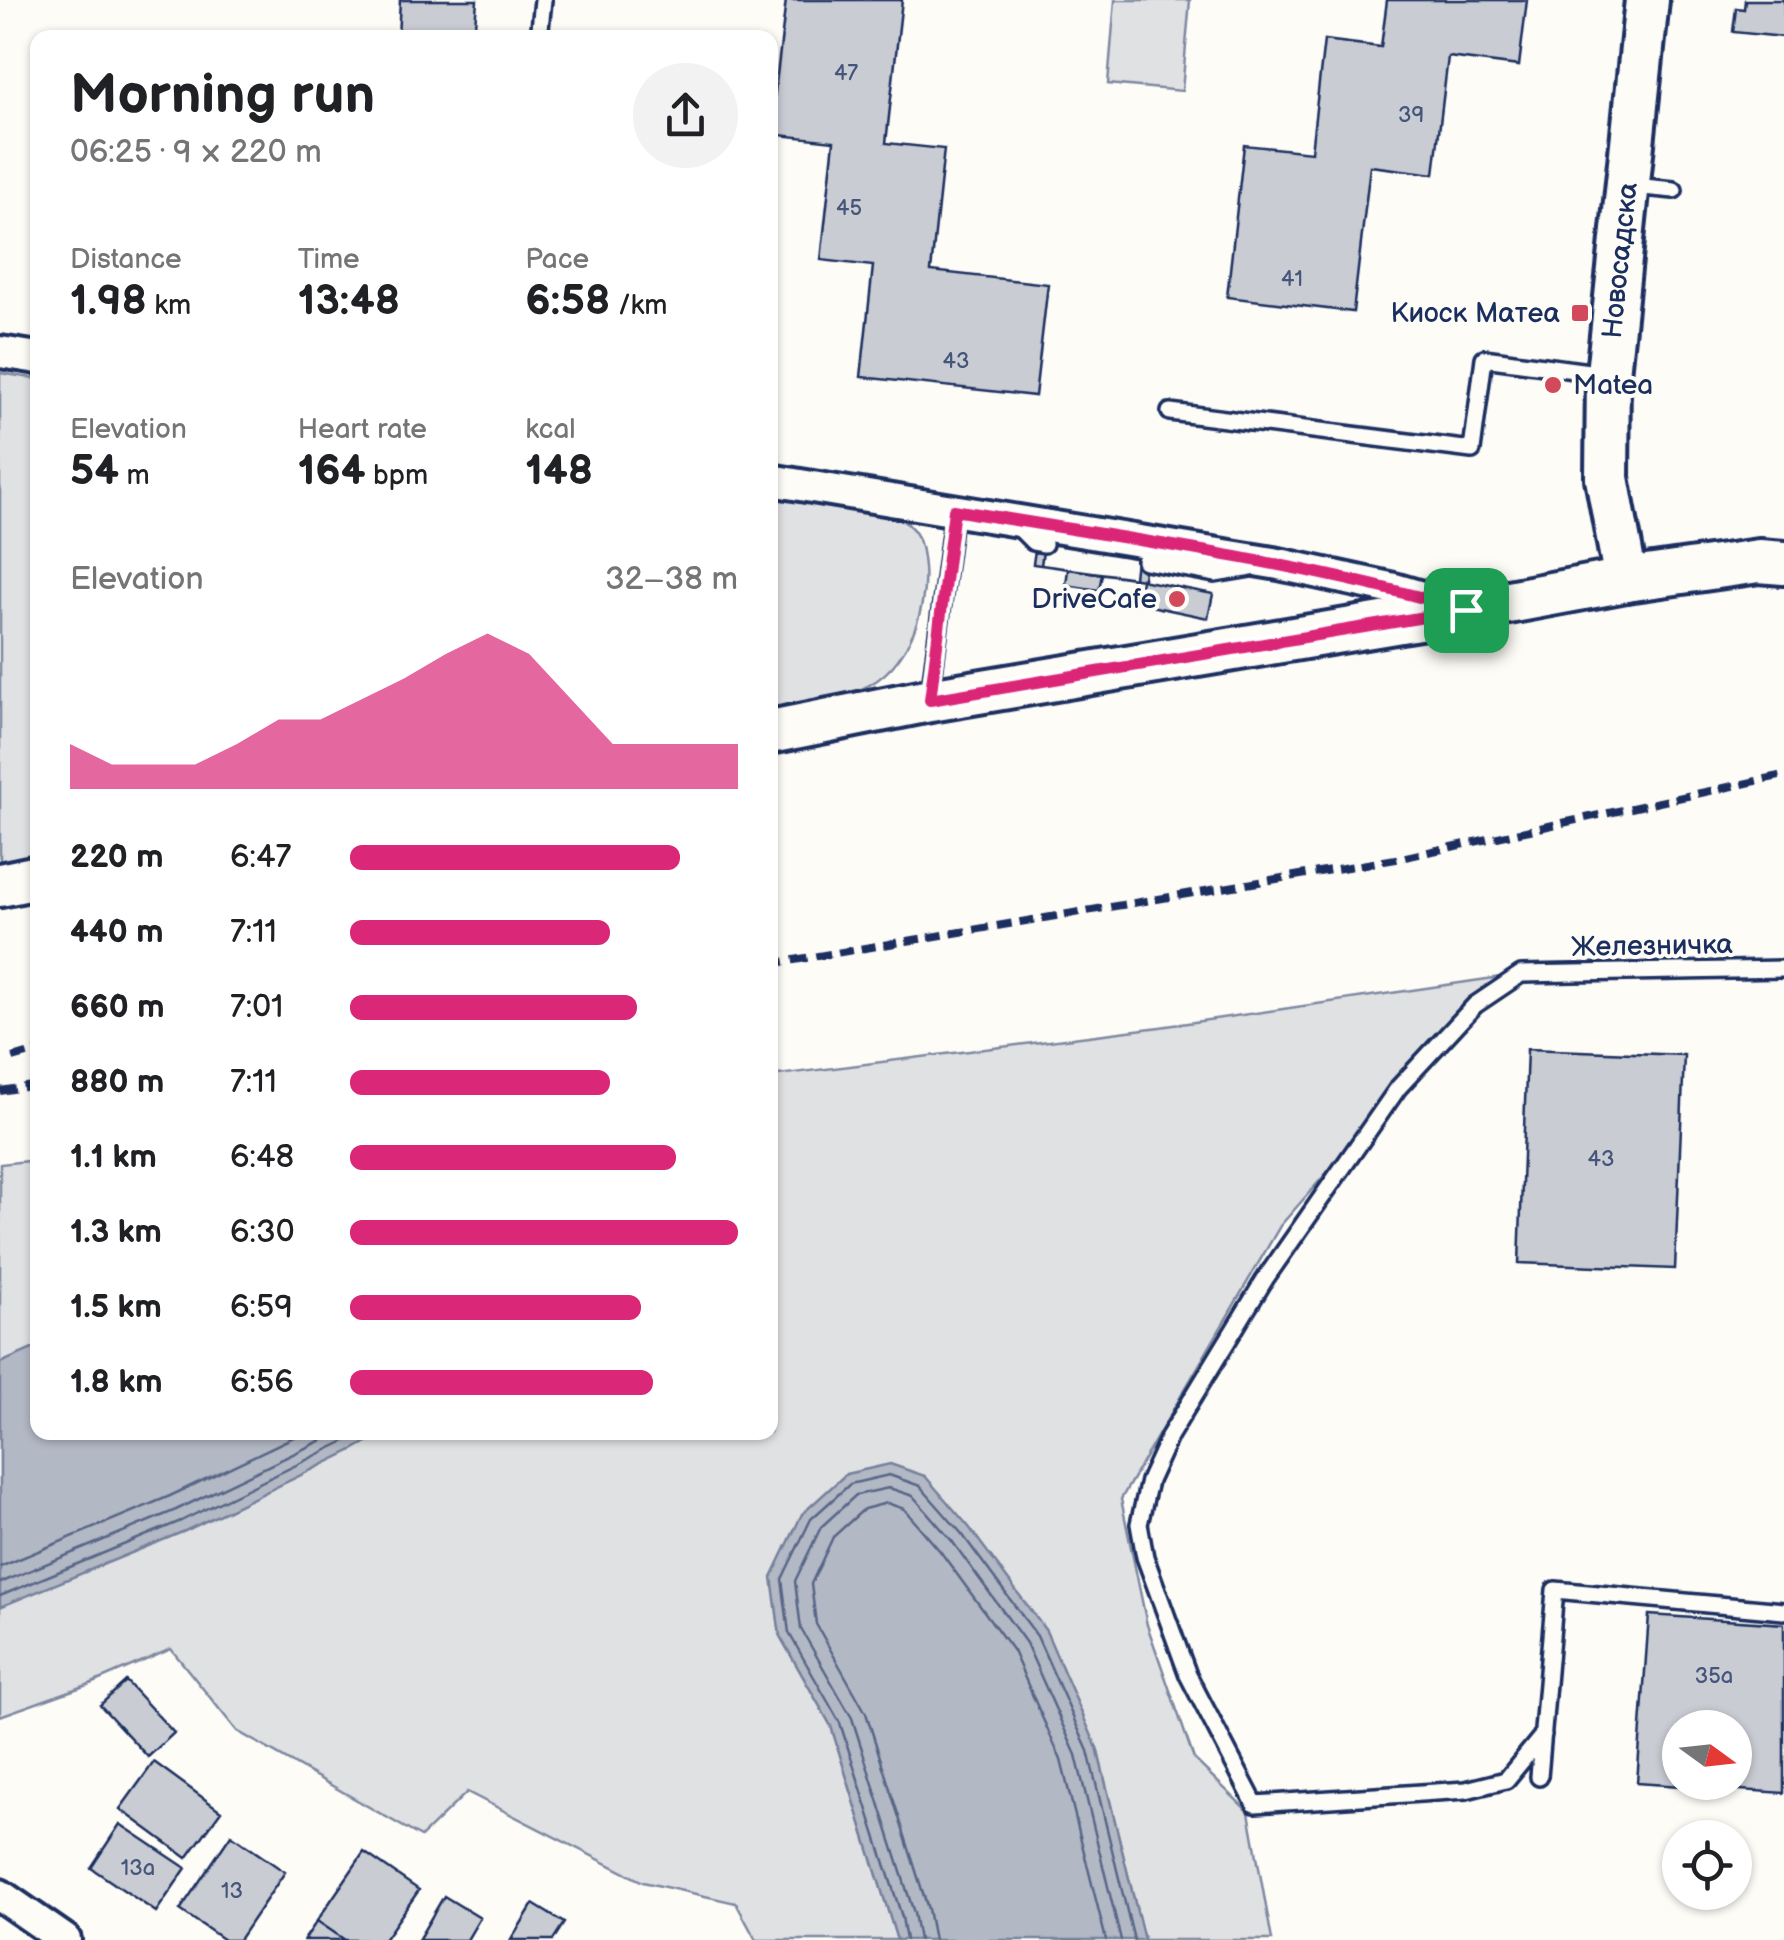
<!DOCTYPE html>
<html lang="en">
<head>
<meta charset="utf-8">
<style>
  body { margin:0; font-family:"Balsamiq Sans",sans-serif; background:#f2f2f2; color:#202124; height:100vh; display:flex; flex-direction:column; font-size:38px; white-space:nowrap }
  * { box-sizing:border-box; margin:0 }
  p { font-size:32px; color:#757577 }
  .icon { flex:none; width:55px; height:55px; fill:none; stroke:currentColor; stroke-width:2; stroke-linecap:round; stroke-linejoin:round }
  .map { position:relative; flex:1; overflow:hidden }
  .side { position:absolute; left:30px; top:30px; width:748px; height:1410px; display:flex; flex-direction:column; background:#fff; border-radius:20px; box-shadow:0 2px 8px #0004 }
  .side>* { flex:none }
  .needle { width:65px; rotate:105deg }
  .buttons { position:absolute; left:1662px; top:1710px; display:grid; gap:20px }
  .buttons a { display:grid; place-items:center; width:90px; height:90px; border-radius:50%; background:#fff; box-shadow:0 2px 8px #0004; font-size:50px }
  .pin { position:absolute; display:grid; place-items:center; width:85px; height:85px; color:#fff; margin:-42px; border-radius:20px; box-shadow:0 5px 15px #0006 }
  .round { display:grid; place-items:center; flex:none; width:105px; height:105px; border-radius:52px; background:#f2f2f2 }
  .head { display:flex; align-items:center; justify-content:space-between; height:170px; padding:0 40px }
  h1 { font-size:55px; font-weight:700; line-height:75px }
  .metrics { display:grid; grid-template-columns:repeat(3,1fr); gap:15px; height:170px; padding:10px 40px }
  .metrics div { display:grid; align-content:center }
  .metrics b { font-size:42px; font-weight:700 }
  .metrics small { font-size:28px; font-weight:400 }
  .metrics p { font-size:28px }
  .chart { height:280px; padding:20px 40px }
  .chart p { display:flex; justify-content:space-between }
  .chart svg { width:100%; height:180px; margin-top:10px; fill:#db2777; opacity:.7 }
  ul { padding:0 40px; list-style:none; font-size:32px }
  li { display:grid; grid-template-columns:160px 120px 1fr; align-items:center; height:75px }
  li i { height:25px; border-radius:12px; background:#db2777 }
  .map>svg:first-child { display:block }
  .green { fill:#e0e1e3; stroke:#7e88a0; stroke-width:2.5 }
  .water { fill:#b3b8c5; stroke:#76819c; stroke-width:2.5 }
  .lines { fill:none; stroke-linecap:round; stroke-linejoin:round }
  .shore { stroke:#586687; stroke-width:2.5 }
  .building { fill:#c9ccd3; stroke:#1b2f5e; stroke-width:2.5; fill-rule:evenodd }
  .lane-casing { stroke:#1b2f5e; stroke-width:22 }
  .street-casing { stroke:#1b2f5e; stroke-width:38 }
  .secondary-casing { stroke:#1b2f5e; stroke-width:50 }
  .lane { stroke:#fdfcf7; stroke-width:15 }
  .street { stroke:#fdfcf7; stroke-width:30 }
  .secondary { stroke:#fdfcf7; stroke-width:42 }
  .rail { stroke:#1b2f5e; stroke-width:8; stroke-dasharray:15 8; stroke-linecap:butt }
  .route-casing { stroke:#fff; stroke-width:20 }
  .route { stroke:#db2777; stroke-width:12 }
  .poi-dot { fill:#d1495b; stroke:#fdfcf7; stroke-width:4 }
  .labels { text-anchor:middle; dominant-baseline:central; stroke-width:8; stroke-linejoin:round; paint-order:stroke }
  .number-label { font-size:22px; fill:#46567b }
  .street-label { font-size:28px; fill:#1b2f5e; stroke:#fdfcf7 }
  .poi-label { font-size:28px; fill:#1b2f5e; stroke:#fdfcf7; text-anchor:end }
</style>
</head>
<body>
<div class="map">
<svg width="1784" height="1940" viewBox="0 0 1784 1940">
  <rect width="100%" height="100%" fill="#fdfcf7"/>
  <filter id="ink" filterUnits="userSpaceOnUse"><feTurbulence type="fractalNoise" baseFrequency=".01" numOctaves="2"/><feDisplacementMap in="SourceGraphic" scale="20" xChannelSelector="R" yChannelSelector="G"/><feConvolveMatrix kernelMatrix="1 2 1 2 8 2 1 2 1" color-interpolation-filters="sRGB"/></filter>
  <g filter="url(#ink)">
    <path class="green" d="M1115 0H1190L1182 91 1108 84Z
      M0 373 38 379 37 854 0 862Z
      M770 497 896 517C919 527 922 544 924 567 928 615 904 676 853 692 827 700 797 703 770 708Z
      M1521 974 1474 1005 1280 1226 1121 1499 1147 1625 1194 1759 1249 1812 1272 1940H1144L1097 1748 780 1636 831 1726 897 1940H756L736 1903 643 1882 467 1792 421 1837 237 1731 171 1649 90 1684 0 1716V1164L37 1160 38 1432H770V1076L1160 1027Z"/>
    <path class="water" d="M37 1347 38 1432 383 1433 353 1450 185 1531 0 1607V1363Z
      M890 1464 925 1476 969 1527 1046 1631 1097 1748 1144 1940H897L831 1726 780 1636 772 1577 802 1514 846 1474Z"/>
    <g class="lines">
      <path class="shore" d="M0 1567 170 1496 304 1432
        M0 1583 176 1510 339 1432
        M0 1596 181 1521 364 1432
        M906 1940 902 1917 840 1723 789 1633 782 1579 811 1519 850 1484 889 1475 920 1486 962 1534 1037 1636 1088 1751 1134 1940
        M919 1940 914 1913 852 1718 801 1629 795 1581 821 1527 856 1495 889 1488 913 1496 952 1541 1026 1643 1076 1755 1121 1940
        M934 1940 928 1909 866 1713 816 1624 811 1584 833 1537 864 1509 887 1503 904 1509 940 1551 1013 1651 1061 1760 1106 1940"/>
    </g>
    <path class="building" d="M400 0H477L474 38H398Z
      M786 0H902L886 143 944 149 931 271 1048 284 1035 396 861 377 873 266 821 260 834 141 770 134Z
      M1387 0H1527L1519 66 1448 57 1434 174 1370 166 1353 312 1227 297 1244 145 1311 152 1324 40 1381 47Z
      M1745 0H1784V37L1733 32 1736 8 1744 9Z
      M1037 536 1137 550 1134 578 1033 564Z
      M1045 538 1146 552 1143 579 1041 565Z
      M1068 569 1102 574 1099 590 1066 585Z
      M1141 580 1213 594 1208 618 1136 603Z
      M1527 1049 1684 1055 1675 1269 1519 1263Z
      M1649 1615 1784 1624V1793L1637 1783ZM1680 1728H1735V1782H1680Z
      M126 1681 174 1733 148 1757 100 1705Z
      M154 1762 221 1811 187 1858 120 1809Z
      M120 1824 186 1868 156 1912 91 1868Z
      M231 1835 285 1872 239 1940H224L180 1910Z
      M364 1852 419 1890 384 1940H345L317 1921Z
      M444 1896 480 1918 467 1940H418Z
      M533 1904 564 1923 553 1940H511Z
      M317 1921 345 1940H304Z"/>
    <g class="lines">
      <g class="lane-casing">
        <path id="lane" d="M539 38 543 0
          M1633 186 1674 190
          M1170 412 1472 450 1484 358 1604 374
          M1016 525 1033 542 1044 544
          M1145 561 1215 574 1251 568
          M930 696 954 510
          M1543 1735 1506 1780 1466 1790 1255 1804 1188 1675 1145 1557 1139 1524 1149 1481 1170 1435 1265 1279 1398 1088 1475 1005 1521 974 1784 969
          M1539 1777 1555 1590 1784 1611"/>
      </g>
      <g class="street-casing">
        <path id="street" d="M0 352 38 358
          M770 480 1279 564 1394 589 1459 608
          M0 1895 65 1940"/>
      </g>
      <g class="secondary-casing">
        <g id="secondary">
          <path id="s1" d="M1626 580 1607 478 1608 374 1647 0"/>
          <path d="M770 732 930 700 1466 610 1626 580 1759 561 1784 563"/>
          <path d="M0 885 38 877"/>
        </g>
      </g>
      <use href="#lane" class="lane"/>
      <use href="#street" class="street"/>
      <use href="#secondary" class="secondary"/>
      <path class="rail" d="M770 964 1396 859 1784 775
        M13 1058 38 1051
        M0 1091 38 1085"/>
    </g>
  </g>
  <g class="lines" filter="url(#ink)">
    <g class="route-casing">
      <path id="route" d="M954 510C1126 539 1299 561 1466 610L930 700Z"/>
    </g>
    <use href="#route" class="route"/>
  </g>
  <g class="poi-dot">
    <rect x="1570" y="303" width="20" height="20" rx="5"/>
    <circle cx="1553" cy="385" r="10"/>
    <circle cx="1177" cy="599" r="10"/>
  </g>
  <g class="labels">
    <g class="number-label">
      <text x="846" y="73">47</text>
      <text x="1411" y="115">39</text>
      <text x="849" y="208">45</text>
      <text x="1292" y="279">41</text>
      <text x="956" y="361">43</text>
      <text x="1601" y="1159">43</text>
      <text x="1714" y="1676">35a</text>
      <text x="138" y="1868">13a</text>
      <text x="232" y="1891">13</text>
    </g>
    <g class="street-label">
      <text stroke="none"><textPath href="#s1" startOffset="322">Новосадска</textPath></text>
      <text transform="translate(1652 946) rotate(-1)">Железничка</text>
    </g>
    <g class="poi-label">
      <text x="1560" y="313">Киоск Матеа</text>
      <text x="1573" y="385" text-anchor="start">Matea</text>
      <text x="1157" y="599">DriveCafe</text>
    </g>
  </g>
</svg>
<div class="buttons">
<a><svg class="needle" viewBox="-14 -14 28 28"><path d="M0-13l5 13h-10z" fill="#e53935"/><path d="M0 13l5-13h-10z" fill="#757577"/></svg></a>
<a><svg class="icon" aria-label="locate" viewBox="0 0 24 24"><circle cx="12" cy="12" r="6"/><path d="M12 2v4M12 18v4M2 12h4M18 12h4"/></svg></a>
</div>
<div class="pin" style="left:1466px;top:610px;background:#1e9e55"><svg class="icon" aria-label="arrive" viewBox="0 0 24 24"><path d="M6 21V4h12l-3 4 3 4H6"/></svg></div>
<section class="side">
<div class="head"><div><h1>Morning run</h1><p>06:25 · 9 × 220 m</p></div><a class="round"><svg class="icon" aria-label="share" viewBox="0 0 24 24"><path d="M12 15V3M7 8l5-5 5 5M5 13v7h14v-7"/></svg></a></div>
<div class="metrics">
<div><p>Distance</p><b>1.98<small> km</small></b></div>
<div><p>Time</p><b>13:48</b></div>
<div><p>Pace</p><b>6:58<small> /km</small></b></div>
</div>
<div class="metrics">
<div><p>Elevation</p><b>54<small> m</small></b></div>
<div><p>Heart rate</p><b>164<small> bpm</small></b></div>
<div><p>kcal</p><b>148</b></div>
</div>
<div class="chart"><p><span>Elevation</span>32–38 m</p>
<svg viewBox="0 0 160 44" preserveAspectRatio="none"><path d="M0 44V33L10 38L20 38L30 38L40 33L50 27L60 27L70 22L80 17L90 11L100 6L110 11L120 22L130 33L140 33L150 33L160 33V44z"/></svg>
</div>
<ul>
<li><b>220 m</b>6:47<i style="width:85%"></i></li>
<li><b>440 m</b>7:11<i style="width:67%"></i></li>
<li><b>660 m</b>7:01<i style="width:74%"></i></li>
<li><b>880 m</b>7:11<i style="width:67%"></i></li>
<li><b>1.1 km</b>6:48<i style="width:84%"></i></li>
<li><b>1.3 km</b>6:30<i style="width:100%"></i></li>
<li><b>1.5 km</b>6:59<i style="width:75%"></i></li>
<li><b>1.8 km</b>6:56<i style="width:78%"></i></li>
</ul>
</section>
</div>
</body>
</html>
